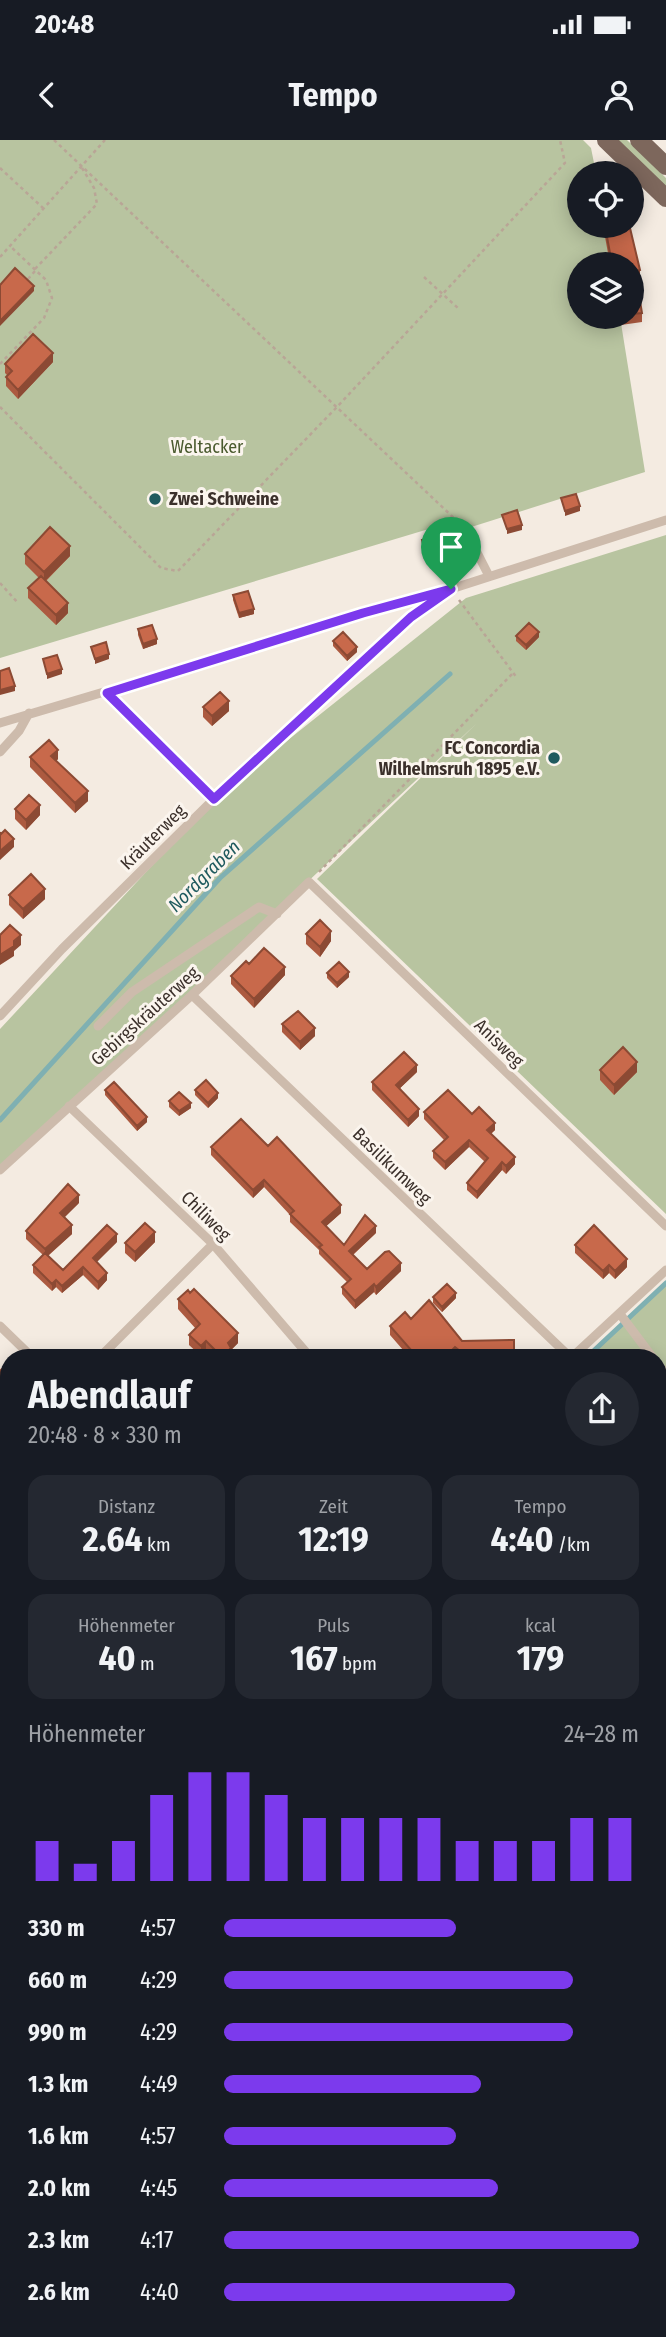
<!DOCTYPE html>
<html lang="de">
<head>
<meta charset="utf-8">
<style>
  body { margin:0; font-family:"Fira Sans Condensed",sans-serif; background:#242831; color:#f1f3f6; height:100vh; display:flex; flex-direction:column; font-size:26px; white-space:nowrap }
  * { box-sizing:border-box; margin:0 }
  p { font-size:23px; color:#9ea1a6 }
  .icon { flex:none; width:38px; height:38px; fill:none; stroke:currentColor; stroke-width:2; stroke-linecap:round; stroke-linejoin:round }
  .map { position:relative; flex:1; overflow:hidden }
  .drawer { position:absolute; left:0px; top:1209px; width:667px; height:989px; display:flex; flex-direction:column; background:#171b24; border-radius:28px 28px 0 0; box-shadow:0 4px 18px #0003 }
  .drawer>* { flex:none }
  .fabs { position:absolute; left:567px; top:21px; display:grid; gap:14px }
  .fabs a { display:grid; place-items:center; width:77px; height:77px; border-radius:50%; background:#171b24; box-shadow:0 4px 18px #0003; font-size:35px }
  .pin { position:absolute; display:grid; place-items:center; width:60px; height:60px; color:#fff; margin:-72px -30px; border-radius:50% 50% 50% 0; rotate:-45deg; box-shadow:0 0 7px #0007 }
  .pin .icon { rotate:45deg }
  .round { display:grid; place-items:center; flex:none; width:74px; height:74px; border-radius:37px; background:#242831 }
  .headline { display:flex; align-items:center; justify-content:space-between; height:119px; padding:0 28px }
  h1 { font-size:38px; font-weight:700; line-height:52px }
  .metrics { display:grid; grid-template-columns:repeat(3,1fr); gap:10px; height:119px; padding:7px 28px }
  .metrics div { display:grid; align-content:center; border-radius:18px; background:#242831; text-align:center }
  .metrics b { font-size:35px; font-weight:700 }
  .metrics small { font-size:19px; font-weight:400 }
  .metrics p { font-size:19px }
  .chart { height:196px; padding:14px 28px }
  .chart p { display:flex; justify-content:space-between }
  .chart svg { width:100%; height:126px; margin-top:7px; stroke:#7c3aed; stroke-width:6 }
  ul { padding:0 28px; list-style:none; font-size:23px }
  li { display:grid; grid-template-columns:112px 84px 1fr; align-items:center; height:52px }
  li i { height:18px; border-radius:9px; background:#7c3aed }
  .status { display:flex; justify-content:space-between; align-items:center; height:49px; padding:0 35px; background:#171b24; direction:ltr }
  .status svg { height:19px; fill:currentColor }
  header { display:flex; justify-content:space-between; align-items:center; height:91px; padding:0 28px; background:#171b24; font-size:32px; font-weight:700 }
  .map>svg:first-child { display:block }
  .green { fill:#b8c4a0 }
  .lines { fill:none; stroke-linecap:round; stroke-linejoin:round }
  .stream { stroke:#7fb0b2; stroke-width:5 }
  .path { stroke:#b9a596; stroke-width:2.5; stroke-dasharray:3.5 3.5; stroke-linecap:butt }
  .service { stroke:#cdbbac; stroke-width:9 }
  .primary { stroke:#7d675c; stroke-width:18 }
  .wall { fill:#ac5a40 }
  .shaded-wall { fill:#8c4a34 }
  .building { fill:#c8694b; stroke:#8c4a34; stroke-width:2 }
  .route-casing { stroke:#fff; stroke-width:14 }
  .route { stroke:#7c3aed; stroke-width:9 }
  .poi-dot { fill:#1f5a5e; stroke:#fbf5ee; stroke-width:2.5 }
  .labels { text-anchor:middle; dominant-baseline:central; stroke-width:6; stroke-linejoin:round; paint-order:stroke }
  .park-label { font-size:18px; fill:#4a5a2e; stroke:#fbf5ee }
  .poi-label { font-size:18px; font-weight:bold; fill:#3b302b; stroke:#fbf5ee; text-anchor:start }
  .street-label { font-size:18px; fill:#3b302b; stroke:#fbf5ee }
  .water-label { font-size:19px; font-style:italic; fill:#1f5a5e; stroke:#fbf5ee }
</style>
</head>
<body>
<div class="status"><b>20:48</b><svg viewBox="0 0 49 12"><path d="M0 12V9h3v3zM5 12V6h3v6zM10 12V3h3v9zM15 12V0h3v12zM26 1h20v11H26zM47 4h2v5h-2z"/></svg></div>
<header><svg class="icon" aria-label="back" viewBox="0 0 24 24"><path d="M15 5l-7 7 7 7"/></svg>Tempo<svg class="icon" aria-label="person" viewBox="0 0 24 24"><circle cx="12" cy="8" r="4"/><path d="M4 21q1-7 8-7t8 7"/></svg></header>
<div class="map">
<svg width="666" height="2197" viewBox="0 0 666 2197">
  <rect width="100%" height="100%" fill="#f4ebe1"/>
  <path class="green" d="M0 0H583L591 8 596 33H579V86H604L611 124H579V177H620L645 332 465 389 442 385 0 518Z
    M618 0H627L666 38V47Z
    M666 395V1074L317 739 476 584 0 1030V889L214 659 466 458Z
    M666 1143V1919L658 1911V1218H586Z"/>
  <g class="lines">
    <path class="stream" d="M0 980 220 738 450 534
      M586 1218 666 1143
      M0 1755 9 1747"/>
    <path class="path" d="M54 0 456 380
      M0 28 43 68
      M0 117 105 0
      M35 129 97 64 94 48 82 28
      M424 137 459 169
      M28 139 35 131
      M0 224 44 178 52 158 46 140 10 106
      M0 267 161 428 178 431 336 268 565 23 560 0
      M0 443 18 463
      M459 460 517 538
      M319 732 513 533"/>
    <path class="service" d="M465 389 489 436
      M107 553 214 659
      M0 583 443 451
      M0 612 19 591 29 573
      M192 855 571 1218
      M0 876 62 809 214 659 411 477 451 449 666 380
      M98 886 132 852 259 767 277 774
      M69 966 213 1104 311 1218
      M0 1030 192 855 309 742 666 1086
      M620 1174 653 1218
      M0 1186 33 1218
      M99 1218 213 1104
      M571 1218 666 1130
      M658 1224 666 1235
      M0 1316 9 1307
      M658 1395 666 1406
      M0 1405 9 1413
      M0 1626 9 1634
      M658 1729 666 1737
      M0 1743 9 1734
      M0 1869 9 1859
      M0 1897 9 1907
      M658 1974 666 1982
      M0 2092 9 2084
      M658 2179 666 2187
      M104 2189 111 2197
      M236 2189 250 2197
      M451 2189 459 2197
      M38 2197 46 2189
      M215 2197 220 2189"/>
    <path class="primary" d="M606 0 666 58
      M639 0 666 26"/>
  </g>
  <path class="wall" d="M603 86H621L640 139 637 140 642 173V182L621 185 620 177H632V124H610Z
    M53 222 18 259 6 246V237L7 235 5 233V224Z
    M422 400 443 416 426 421 422 405Z
    M25 414 70 416 46 441 68 473 56 485 28 458V448L39 438 25 424Z
    M233 455 254 474 239 478 233 460Z
    M138 489 157 504 143 509 138 495Z
    M516 496 539 497 526 510 516 501Z
    M333 501 357 512 347 521 333 506Z
    M203 567 229 571 212 586 203 577Z
    M30 617 58 619 56 621 88 661 75 673 30 627Z
    M15 669 40 675 26 690 15 679Z
    M9 755 45 759 23 779 9 765Z
    M306 794 331 801 320 817 306 804Z
    M249 824 285 835 254 868 231 844V836Z
    M327 833 349 837 337 848 327 838Z
    M282 884 315 896 300 910 282 892Z
    M600 930 637 932 614 955 600 940Z
    M417 932 400 948 419 976 408 987 372 950V942Z
    M105 950 147 982 137 991 105 955Z
    M195 950 218 958 208 968 195 955Z
    M169 961 191 968 179 976 169 967Z
    M424 972 472 974 495 990 491 994 515 1024 506 1034 502 1030 477 1059 467 1050V1043L485 1022 469 1007 445 1030 433 1018V1011L444 1000 424 979Z
    M268 1006 341 1073 326 1086 344 1105 376 1093 353 1115 367 1129 401 1131 376 1155 374 1152 355 1169 342 1154V1147L347 1142 319 1114V1110L290 1082V1075L264 1047 253 1058 211 1015V1007Z
    M79 1063 64 1077 72 1094 48 1116 63 1130 117 1102 96 1122 107 1140 98 1150 83 1135 62 1153 56 1147 52 1151 33 1133V1125L43 1115 26 1099V1091Z
    M155 1102 135 1122 125 1113V1103Z
    M575 1105 627 1127 615 1139 609 1133 603 1139 575 1113Z
    M433 1157 456 1158 442 1172 433 1163Z
    M178 1159 238 1203 231 1210V1218H213L206 1211 201 1216 189 1205V1195L196 1189 178 1169Z
    M411 1179 462 1201 514 1200V1218H458L455 1216 453 1218H410L390 1195V1186Z
    M666 1346 665 1376 658 1368V1353Z
    M9 1537V1563L0 1554V1546Z
    M666 1649V1676L658 1667V1656Z
    M666 1917V1946L658 1938V1920Z
    M9 2002 7 2029 0 2022V2004Z
    M658 2049 662 2089 666 2092V2147L658 2139V2129L666 2121 658 2114Z
    M9 2111V2129L4 2124V2115Z
    M136 2189H163L159 2197H148Z
    M310 2189H330L326 2197Z
    M331 2189H416L424 2197H348Z"/>
  <path class="shaded-wall" d="M640 130V139L635 140V131Z
    M34 146V151L0 186V181Z
    M53 213V222L18 259V250Z
    M580 366V371L565 376V371Z
    M522 385V390L507 394V389Z
    M70 406V416L44 442V432Z
    M443 411V416L426 421V416Z
    M68 463V473L56 485V475Z
    M254 469V474L239 478V473Z
    M539 492V497L526 510V505Z
    M157 499V504L143 509V504Z
    M357 507V512L347 521V516Z
    M109 514V519L95 524V519Z
    M62 529V534L47 539V534Z
    M15 546V551L0 555V550Z
    M229 561V571L212 586V576Z
    M58 610V619L51 626V616Z
    M88 651V661L75 673V663Z
    M40 665V675L26 690V680Z
    M14 699V707L0 720V711Z
    M45 749V759L23 779V769Z
    M331 791V801L320 817V807Z
    M21 795V805L14 811V816L0 825V815Z
    M285 827V835L254 868V859Z
    M349 832V837L337 848V843Z
    M315 888V896L300 910V902Z
    M637 922V932L614 955V945Z
    M417 925V932L396 952V945Z
    M218 953V958L208 968V963Z
    M191 963V968L179 976V971Z
    M419 969V976L408 987V980Z
    M147 977V982L137 991V986Z
    M495 983V990L487 997V990Z
    M469 1000V1007L445 1030V1022Z
    M515 1017V1024L506 1034V1026Z
    M502 1022V1030L477 1059V1052Z
    M264 1040V1047L253 1058V1050Z
    M79 1055V1063L60 1082V1073Z
    M341 1065V1073L322 1090V1082Z
    M72 1085V1094L45 1118V1109Z
    M376 1086V1093L349 1118V1111Z
    M155 1092V1102L135 1122V1112Z
    M117 1094V1102L93 1126V1118Z
    M627 1119V1127L615 1139V1131Z
    M401 1123V1131L376 1155V1147Z
    M609 1125V1133L603 1139V1131Z
    M83 1127V1135L62 1153V1146Z
    M107 1133V1140L98 1150V1142Z
    M56 1140V1147L52 1151V1144Z
    M374 1144V1152L355 1169V1161Z
    M456 1153V1158L442 1172V1167Z
    M238 1193V1203L231 1210V1218H222L228 1203Z
    M206 1201V1211L201 1216V1206Z
    M455 1207V1216L453 1218H444Z
    M9 1246V1255L0 1265V1255Z
    M666 1635V1640L661 1644V1639Z
    M9 1796V1804L0 1813V1805Z
    M8 1932V1942L0 1949V1939Z
    M666 2077V2084L658 2092V2085Z
    M159 2189H163L159 2197H156V2194Z
    M326 2189H330L326 2197Z
    M647 2190V2197H639Z"/>
  <path class="building" d="M605 86H621L622 90 630 88 640 130 635 131 642 173 632 174V124H612Z
    M15 128 34 146 0 181V145Z
    M33 194 53 213 18 250 6 237 12 231 5 224Z
    M576 354 580 366 565 371 561 358Z
    M517 370 522 385 507 389 502 375Z
    M50 387 70 406 44 432 25 414Z
    M438 395 443 411 426 416 422 400Z
    M41 436 68 463 56 475 28 448Z
    M248 451 254 469 239 473 233 455Z
    M529 483 539 492 526 505 516 496Z
    M152 485 157 499 143 504 138 489Z
    M343 492 357 507 347 516 333 501Z
    M106 502 109 514 95 519 91 507Z
    M57 515 62 529 47 534 43 519Z
    M9 528 15 546 0 550V531Z
    M220 552 229 561 212 576 203 567Z
    M49 600 58 610 51 616 88 651 75 663 30 617Z
    M29 655 40 665 26 680 15 669Z
    M5 690 14 699 0 711V693L1 694Z
    M31 734 45 749 23 769 9 755Z
    M320 780 331 791 320 807 306 794Z
    M10 785 21 795 14 801V806L0 815V795Z
    M264 808 285 827 254 859 231 836 246 821 249 824Z
    M339 822 349 832 337 843 327 833Z
    M298 871 315 888 300 902 282 884Z
    M623 907 637 922 614 945 600 930Z
    M404 912 417 925 396 945 419 969 408 980 372 942Z
    M206 940 218 953 208 963 195 950Z
    M114 942 147 977 137 986 105 950Z
    M448 950 472 974 479 967 495 983 487 990 515 1017 506 1026 502 1022 477 1052 467 1043 488 1018 469 1000 445 1022 433 1011 448 997 424 972Z
    M179 952 191 963 179 971 169 961Z
    M241 979 268 1006 277 997 341 1065 322 1082 344 1105 365 1075 376 1086 349 1111 367 1129 385 1112 389 1111 401 1123 376 1147 374 1144 355 1161 342 1147 351 1139 319 1107 322 1105 290 1074 294 1071 264 1040 253 1050 211 1007Z
    M68 1044 79 1055 60 1073 72 1085 45 1109 26 1091Z
    M145 1083 155 1092 135 1112 125 1103Z
    M107 1085 117 1094 93 1118 107 1133 98 1142 83 1127 62 1146 56 1140 52 1144 33 1125 45 1113 63 1130Z
    M594 1085 627 1119 615 1131 609 1125 603 1131 575 1105Z
    M447 1144 456 1153 442 1167 433 1157Z
    M194 1149 238 1193 228 1203 231 1208 222 1217 206 1201 201 1206 189 1195 200 1184 178 1159 188 1150 190 1153Z
    M429 1160 462 1201 514 1200V1217H505V1218H469L455 1207 444 1218H418L390 1186 405 1172 411 1179Z
    M3 1228 9 1233V1246L0 1255V1231Z
    M666 1346V1370L665 1371 658 1363V1353Z
    M9 1537V1557L0 1549V1546Z
    M658 1612 663 1617 661 1619 666 1624V1635L661 1639 658 1637Z
    M666 1649V1671L658 1662V1656Z
    M9 1760V1796L0 1805V1775L8 1767 5 1764Z
    M664 1915 666 1917V1936L658 1928V1920Z
    M0 1924 8 1932 0 1939Z
    M5 1999 9 2002V2022L7 2024 0 2017V2004Z
    M658 2049 666 2057V2077L658 2085Z
    M658 2085 666 2092V2113L658 2106Z
    M9 2111V2120L4 2115Z
    M666 2121V2139L658 2132V2129Z
    M148 2189H159L156 2194Z
    M351 2189H386L402 2197H357L359 2193Z
    M395 2189H416L424 2197H403Z
    M621 2189H646L647 2190 639 2197H613Z
    M73 2192 83 2197H70Z"/>
  <g class="lines">
    <g class="route-casing">
      <path id="route" d="M451 449 411 477 214 659 107 553 363 473Z"/>
    </g>
    <use href="#route" class="route"/>
  </g>
  <g class="poi-dot">
    <circle cx="155" cy="359" r="7"/>
    <circle cx="554" cy="618" r="7"/>
  </g>
  <g class="labels">
    <g class="park-label">
      <text x="207" y="307">Weltacker</text>
    </g>
    <g class="poi-label">
      <text x="169" y="359">Zwei Schweine</text>
      <text x="540" y="608" text-anchor="end">FC Concordia<tspan x="540" dy="21">Wilhelmsruh 1895 e.V.</tspan></text>
    </g>
    <g class="street-label">
      <text transform="translate(153 697) rotate(-45)">Kräuterweg</text>
      <text transform="translate(145 876) rotate(-42)">Gebirgskräuterweg</text>
      <text transform="translate(499 903) rotate(44)">Anisweg</text>
      <text transform="translate(392 1026) rotate(44)">Basilikumweg</text>
      <text transform="translate(206 1076) rotate(45)">Chiliweg</text>
    </g>
    <g class="water-label">
      <text transform="translate(204 736) rotate(-45)">Nordgraben</text>
    </g>
  </g>
</svg>
<div class="fabs">
<a><svg class="icon" aria-label="locate" viewBox="0 0 24 24"><circle cx="12" cy="12" r="6"/><path d="M12 2v4M12 18v4M2 12h4M18 12h4"/></svg></a>
<a><svg class="icon" aria-label="layers" viewBox="0 0 24 24"><path d="M12 4l9 5-9 5-9-5zM3 14l9 5 9-5"/></svg></a>
</div>
<div class="pin" style="left:451px;top:449px;background:#1e9e55"><svg class="icon" aria-label="arrive" viewBox="0 0 24 24"><path d="M6 21V4h12l-3 4 3 4H6"/></svg></div>
<section class="drawer">
<div class="headline"><div><h1>Abendlauf</h1><p>20:48 · 8 × 330 m</p></div><a class="round"><svg class="icon" aria-label="share" viewBox="0 0 24 24"><path d="M12 15V3M7 8l5-5 5 5M5 13v7h14v-7"/></svg></a></div>
<div class="metrics">
<div><p>Distanz</p><b>2.64<small> km</small></b></div>
<div><p>Zeit</p><b>12:19</b></div>
<div><p>Tempo</p><b>4:40<small> /km</small></b></div>
</div>
<div class="metrics">
<div><p>Höhenmeter</p><b>40<small> m</small></b></div>
<div><p>Puls</p><b>167<small> bpm</small></b></div>
<div><p>kcal</p><b>179</b></div>
</div>
<div class="chart"><p><span>Höhenmeter</span>24–28 m</p>
<svg viewBox="0 0 160 44" preserveAspectRatio="none"><path d="M5 44V30M15 44V38M25 44V30M35 44V14M45 44V6M55 44V6M65 44V14M75 44V22M85 44V22M95 44V22M105 44V22M115 44V30M125 44V30M135 44V30M145 44V22M155 44V22"/></svg>
</div>
<ul>
<li><b>330 m</b>4:57<i style="width:56%"></i></li>
<li><b>660 m</b>4:29<i style="width:84%"></i></li>
<li><b>990 m</b>4:29<i style="width:84%"></i></li>
<li><b>1.3 km</b>4:49<i style="width:62%"></i></li>
<li><b>1.6 km</b>4:57<i style="width:56%"></i></li>
<li><b>2.0 km</b>4:45<i style="width:66%"></i></li>
<li><b>2.3 km</b>4:17<i style="width:100%"></i></li>
<li><b>2.6 km</b>4:40<i style="width:70%"></i></li>
</ul>
</section>
</div>
</body>
</html>
